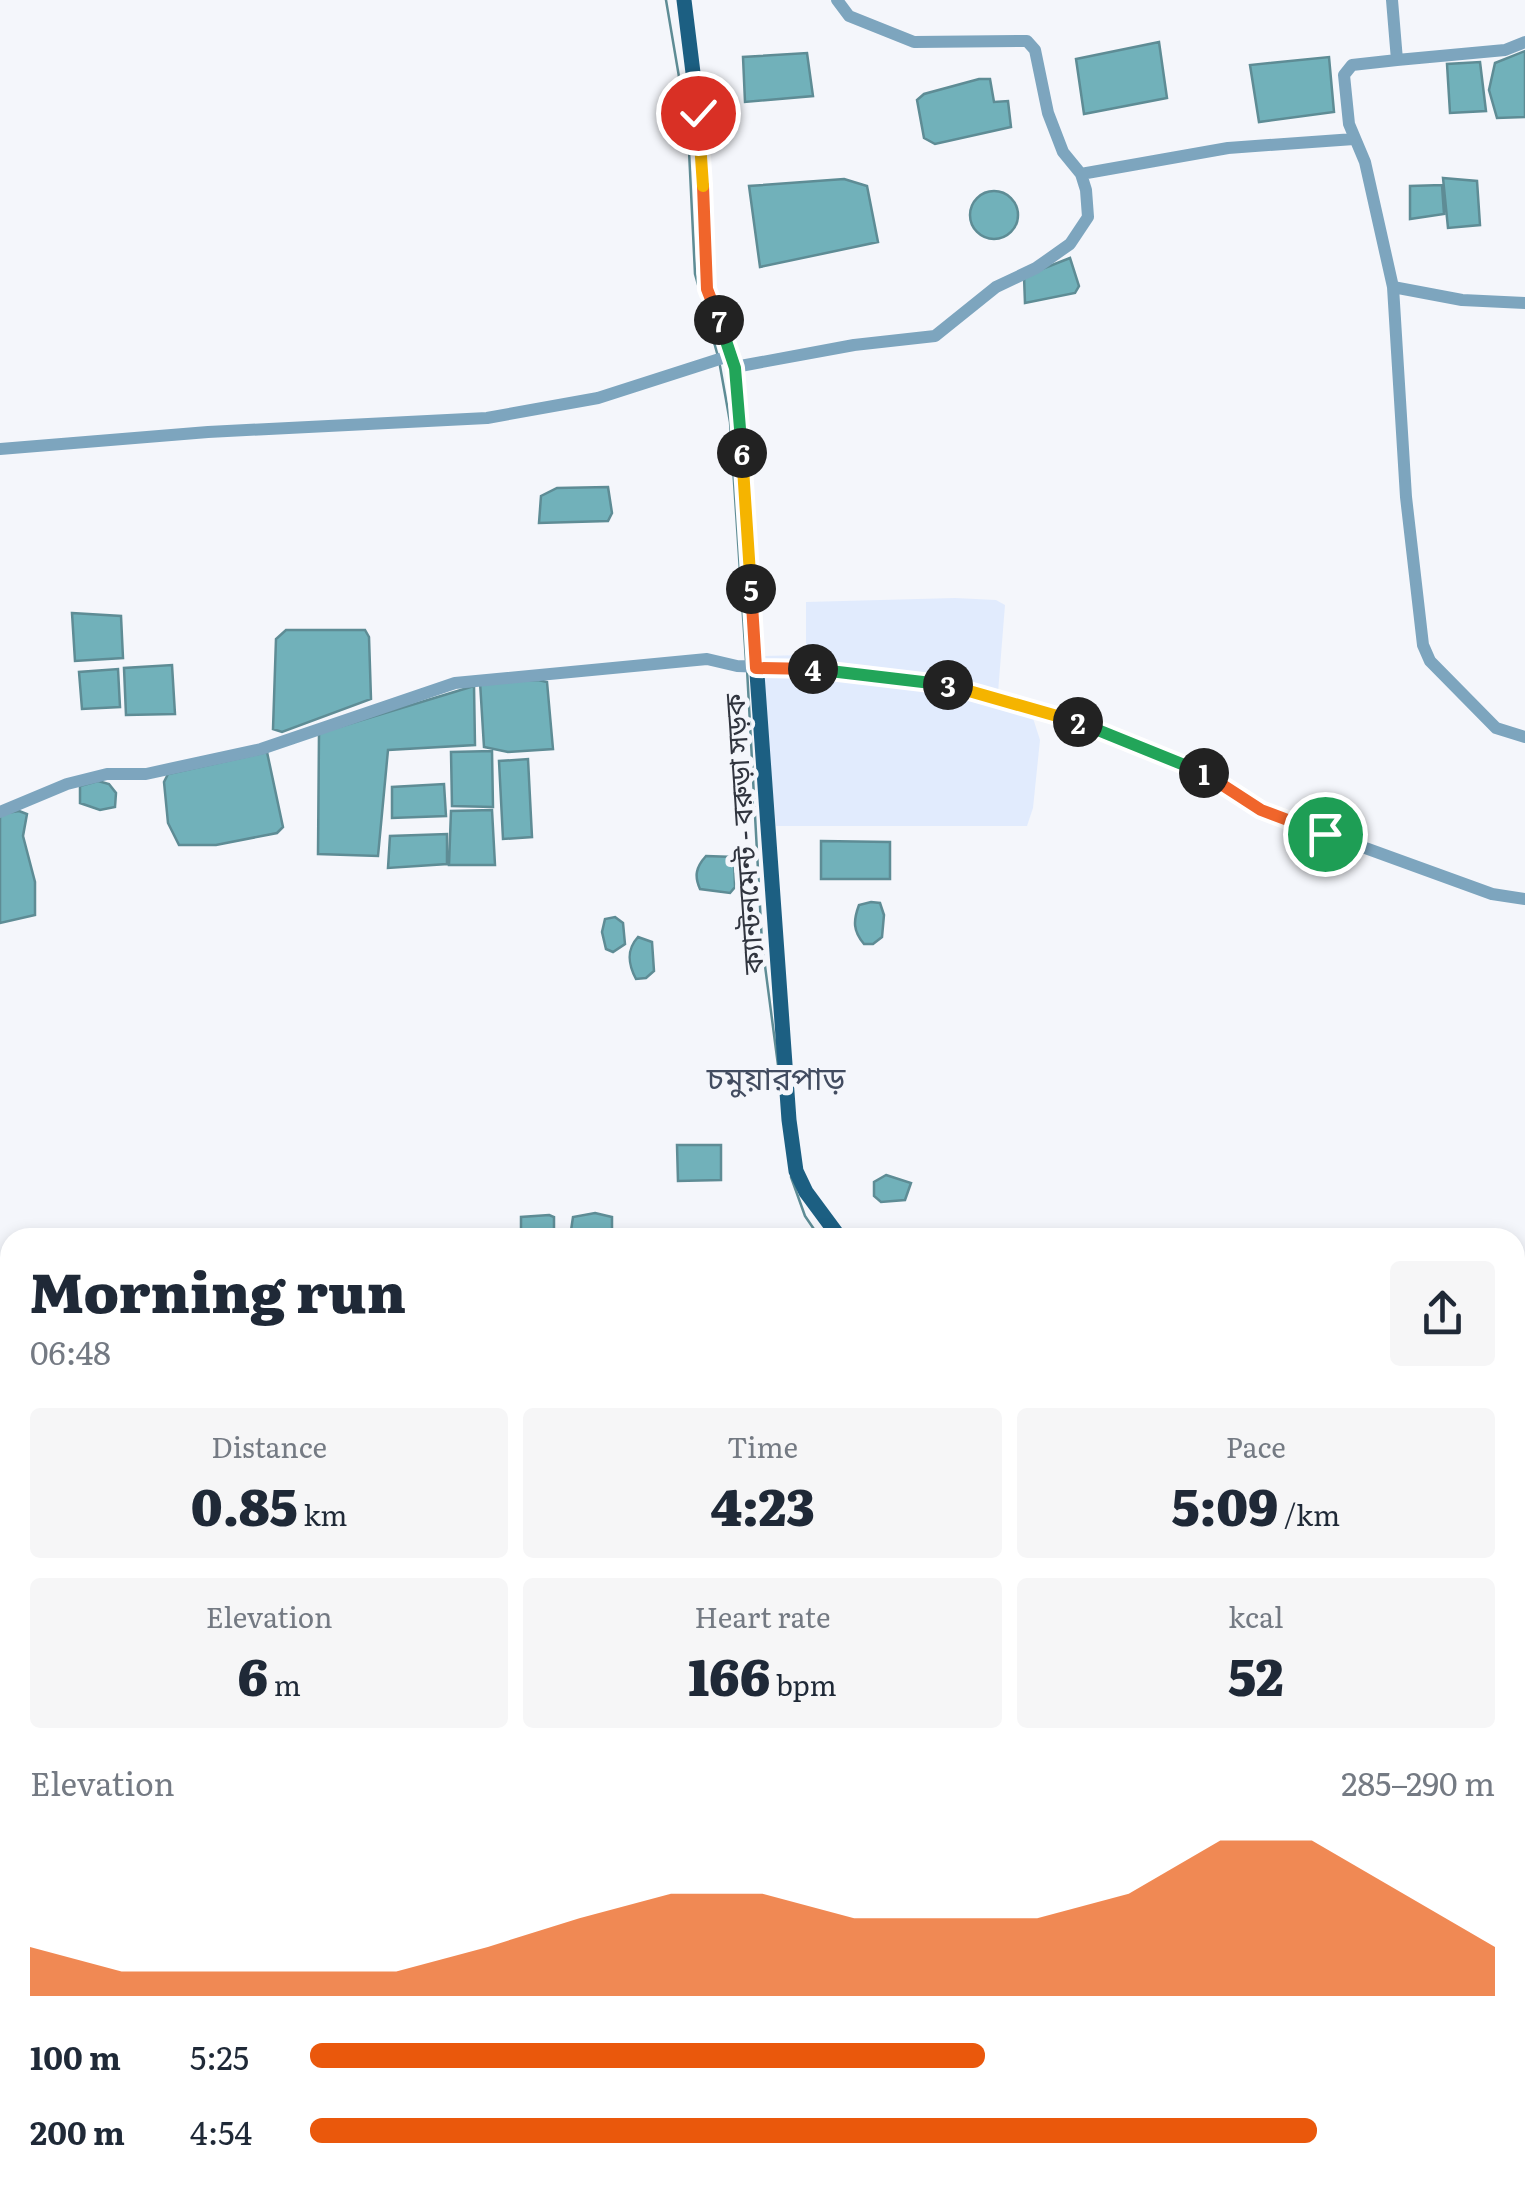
<!DOCTYPE html>
<html lang="en">
<head>
<meta charset="utf-8">
<style>
  body { margin:0; font-family:Literata,"Noto Sans Bengali",serif; background:#f6f6f7; color:#1f2937; height:100vh; display:flex; flex-direction:column; font-size:38px; white-space:nowrap }
  * { box-sizing:border-box; margin:0 }
  p { font-size:32px; color:#747a83 }
  .icon { flex:none; width:55px; height:55px; fill:none; stroke:currentColor; stroke-width:2; stroke-linecap:round; stroke-linejoin:round }
  .map { position:relative; flex:1; overflow:hidden }
  .details { position:absolute; left:0px; top:1228px; width:1525px; height:962px; display:flex; flex-direction:column; background:#fff; border-radius:30px 30px 0 0; box-shadow:0 5px 15px #0003 }
  .details>* { flex:none }
  .pin { position:absolute; display:grid; place-items:center; width:85px; height:85px; color:#fff; margin:-42px; border:5px solid #fff; border-radius:50%; box-shadow:0 2px 10px #0007 }
  .km { position:absolute; width:50px; height:50px; margin:-25px; border-radius:50%; background:#222; color:#fff; font-size:28px; line-height:50px; text-align:center }
  .round { display:grid; place-items:center; flex:none; width:105px; height:105px; border-radius:10px; background:#f6f6f7 }
  .summary { display:flex; align-items:center; justify-content:space-between; height:170px; padding:0 30px }
  h1 { font-size:55px; font-weight:800; line-height:75px }
  .stats { display:grid; grid-template-columns:repeat(3,1fr); gap:15px; height:170px; padding:10px 30px }
  .stats div { display:grid; align-content:center; border-radius:10px; background:#f6f6f7; text-align:center }
  .stats b { font-size:50px; font-weight:800 }
  .stats small { font-size:28px; font-weight:400 }
  .stats p { font-size:28px }
  .chart { height:280px; padding:20px 30px }
  .chart p { display:flex; justify-content:space-between }
  .chart svg { width:100%; height:180px; margin-top:10px; fill:#ea580c; opacity:.7 }
  ul { padding:0 30px; list-style:none; font-size:32px }
  li { display:grid; grid-template-columns:160px 120px 1fr; align-items:center; height:75px }
  li i { height:25px; border-radius:12px; background:#ea580c }
  .map>svg:first-child { display:block }
  .built { fill:#e1ebfd }
  .water { fill:#71b1ba; stroke:#5e8c95; stroke-width:2.5 }
  .lines { fill:none; stroke-linecap:round; stroke-linejoin:round }
  .stream { stroke:#5e8c95; stroke-width:2.5 }
  .minor { stroke:#7da5be; stroke-width:12 }
  .major { stroke:#1c5f82; stroke-width:15 }
  .split-1-casing { stroke:#fff; stroke-width:20 }
  .split-2-casing { stroke:#fff; stroke-width:20 }
  .split-3-casing { stroke:#fff; stroke-width:20 }
  .split-4-casing { stroke:#fff; stroke-width:20 }
  .split-5-casing { stroke:#fff; stroke-width:20 }
  .split-6-casing { stroke:#fff; stroke-width:20 }
  .split-7-casing { stroke:#fff; stroke-width:20 }
  .split-8-casing { stroke:#fff; stroke-width:20 }
  .split-9-casing { stroke:#fff; stroke-width:20 }
  .split-1 { stroke:#f0652b; stroke-width:12 }
  .split-2 { stroke:#22a559; stroke-width:12 }
  .split-3 { stroke:#f5b400; stroke-width:12 }
  .split-4 { stroke:#22a559; stroke-width:12 }
  .split-5 { stroke:#f0652b; stroke-width:12 }
  .split-6 { stroke:#f5b400; stroke-width:12 }
  .split-7 { stroke:#22a559; stroke-width:12 }
  .split-8 { stroke:#f0652b; stroke-width:12 }
  .split-9 { stroke:#f5b400; stroke-width:12 }
  .labels { text-anchor:middle; dominant-baseline:central; stroke-width:10; stroke-linejoin:round; paint-order:stroke }
  .street-label { font-size:28px; fill:#31353f; stroke:#f4f6fb }
  .quarter-label { font-size:32px; fill:#424c60; stroke:#f4f6fb }
</style>
</head>
<body>
<div class="map">
<svg width="1525" height="2188" viewBox="0 0 1525 2188">
  <rect width="100%" height="100%" fill="#f4f6fb"/>
  <path class="built" d="M955 598 996 600 1005 605 997 705 1032 715 1040 740 1033 808 1027 826H776L760 656 806 655V602Z"/>
  <path class="water" d="M1159 42 1167 98 1084 114 1076 59Z
    M1525 51V117L1497 118 1489 90 1495 63Z
    M807 53 813 96 745 102 743 57Z
    M1329 57 1334 112 1259 122 1250 65Z
    M1480 62 1486 111 1450 113 1447 64Z
    M979 79H990L994 102 1008 101 1011 127 935 144 924 138 917 100 924 94Z
    M1443 178 1477 181 1480 225 1448 228Z
    M844 179 867 186 878 242 760 267 749 186Z
    M1442 185 1444 214 1410 219V186Z
    M970 215a24 24 0 1 1 48 0a24 24 0 1 1-48 0Z
    M1070 258 1079 286 1075 293 1025 303 1024 276Z
    M608 487 612 513 608 521 539 523 541 496 557 488Z
    M72 613 121 616 123 658 75 661Z
    M286 630H365L369 637 371 699 282 732 273 729 276 639Z
    M172 665 175 714 126 715 124 668Z
    M118 669 120 707 82 709 79 672Z
    M538 680 547 682 553 749 508 752 484 747 480 682Z
    M474 686 475 745 388 750 378 856 318 854 319 733Z
    M492 751 493 807 452 806 451 752Z
    M267 752 283 827 277 833 216 845H179L168 823 164 782 168 774Z
    M528 759 532 837 503 839 499 761Z
    M98 781 109 784 116 793 115 807 100 810 80 803V786Z
    M444 784 446 816 392 818V787Z
    M492 810 495 865H449L451 811Z
    M19 811 27 814 23 836 35 882V915L0 923V814Z
    M447 834V864L388 868 390 836Z
    M821 841 890 842V879H821Z
    M706 856 734 857 735 887 730 893 700 889C694 876 696 867 706 856Z
    M871 902 880 903 884 915 882 937 873 944H864C853 931 853 921 859 905Z
    M615 917 623 923 625 944 613 952 606 949 602 932 605 919Z
    M638 937 652 942 654 971 646 978 636 979C628 964 626 950 638 937Z
    M677 1145H721V1180L678 1181Z
    M886 1175 911 1183 905 1200 881 1202 874 1196V1182Z
    M595 1213 612 1217V1237H570L573 1217Z
    M549 1215 554 1217V1236L526 1237 521 1233V1217Z"/>
  <g class="lines">
    <path class="stream" d="M666 0 688 130 695 274 717 353
      M720 366 730 422 746 661
      M747 669 762 943 778 1065
      M791 1177 805 1216 820 1238"/>
    <path class="minor" d="M1392 0 1397 60 1352 65 1344 75 1349 124 1365 162 1393 287 1406 497 1423 645 1430 661 1496 728 1525 737
      M1397 60 1505 50 1525 42
      M1081 174 1228 148 1354 139
      M1393 287 1462 300 1525 303
      M735 367 854 345 935 336 996 287 1036 268 1070 244 1088 217 1086 190 1081 174 1063 152 1048 113 1035 50 1027 41 914 42 849 16 837 0
      M0 449 208 432 487 418 598 398 732 355
      M0 812 67 784 107 774H146L261 749 455 683 707 659 737 666 822 669 944 683 1051 713 1197 769 1261 810 1492 894 1525 899
      M0 1622 9 1630 4 1667 10 1678
      M0 1910 10 1911
      M1515 1959 1525 1957
      M264 2180 265 2188
      M1211 2188 1227 2180
      M1446 2188 1447 2180"/>
    <path class="major" d="M684 0 698 113 707 289 735 367 789 1120 796 1171 806 1192 840 1238
      M844 2180 845 2188"/>
  </g>
  <g class="lines">
    <g class="split-1-casing">
      <path id="split-1" d="M1204 773 1261 810 1325 834"/>
    </g>
    <g class="split-2-casing">
      <path id="split-2" d="M1078 722 1204 773"/>
    </g>
    <g class="split-3-casing">
      <path id="split-3" d="M948 685 1078 722"/>
    </g>
    <g class="split-4-casing">
      <path id="split-4" d="M813 669 948 685"/>
    </g>
    <g class="split-5-casing">
      <path id="split-5" d="M751 589 756 668 813 669"/>
    </g>
    <g class="split-6-casing">
      <path id="split-6" d="M742 453 751 589"/>
    </g>
    <g class="split-7-casing">
      <path id="split-7" d="M719 320 735 368 742 453"/>
    </g>
    <g class="split-8-casing">
      <path id="split-8" d="M703 186 707 289 719 320"/>
    </g>
    <g class="split-9-casing">
      <path id="split-9" d="M698 113 703 186"/>
    </g>
    <use href="#split-1" class="split-1"/>
    <use href="#split-2" class="split-2"/>
    <use href="#split-3" class="split-3"/>
    <use href="#split-4" class="split-4"/>
    <use href="#split-5" class="split-5"/>
    <use href="#split-6" class="split-6"/>
    <use href="#split-7" class="split-7"/>
    <use href="#split-8" class="split-8"/>
    <use href="#split-9" class="split-9"/>
  </g>
  <g class="labels">
    <g class="street-label">
      <text transform="translate(742 834) rotate(-94)">ক্যান্টনমেন্ট - বরুড়া সড়ক</text>
    </g>
    <g class="quarter-label">
      <text x="776" y="1076">চমুয়ারপাড়</text>
    </g>
  </g>
</svg>
<div class="pin" style="left:1325px;top:834px;background:#1e9e55"><svg class="icon" aria-label="arrive" viewBox="0 0 24 24"><path d="M6 21V4h12l-3 4 3 4H6"/></svg></div>
<div class="pin" style="left:698px;top:113px;background:#d93025"><svg class="icon" aria-label="check" viewBox="0 0 24 24"><path d="M5 12l5 5 9-10"/></svg></div>
<b class="km" style="left:1204px;top:773px">1</b>
<b class="km" style="left:1078px;top:722px">2</b>
<b class="km" style="left:948px;top:685px">3</b>
<b class="km" style="left:813px;top:669px">4</b>
<b class="km" style="left:751px;top:589px">5</b>
<b class="km" style="left:742px;top:453px">6</b>
<b class="km" style="left:719px;top:320px">7</b>
<section class="details">
<div class="summary"><div><h1>Morning run</h1><p>06:48</p></div><a class="round"><svg class="icon" aria-label="share" viewBox="0 0 24 24"><path d="M12 15V3M7 8l5-5 5 5M5 13v7h14v-7"/></svg></a></div>
<div class="stats">
<div><p>Distance</p><b>0.85<small> km</small></b></div>
<div><p>Time</p><b>4:23</b></div>
<div><p>Pace</p><b>5:09<small> /km</small></b></div>
</div>
<div class="stats">
<div><p>Elevation</p><b>6<small> m</small></b></div>
<div><p>Heart rate</p><b>166<small> bpm</small></b></div>
<div><p>kcal</p><b>52</b></div>
</div>
<div class="chart"><p><span>Elevation</span>285–290 m</p>
<svg viewBox="0 0 160 44" preserveAspectRatio="none"><path d="M0 44V32L10 38L20 38L30 38L40 38L50 32L60 25L70 19L80 19L90 25L100 25L110 25L120 19L130 6L140 6L150 19L160 32V44z"/></svg>
</div>
<ul>
<li><b>100 m</b>5:25<i style="width:57%"></i></li>
<li><b>200 m</b>4:54<i style="width:85%"></i></li>
</ul>
</section>
</div>
</body>
</html>
